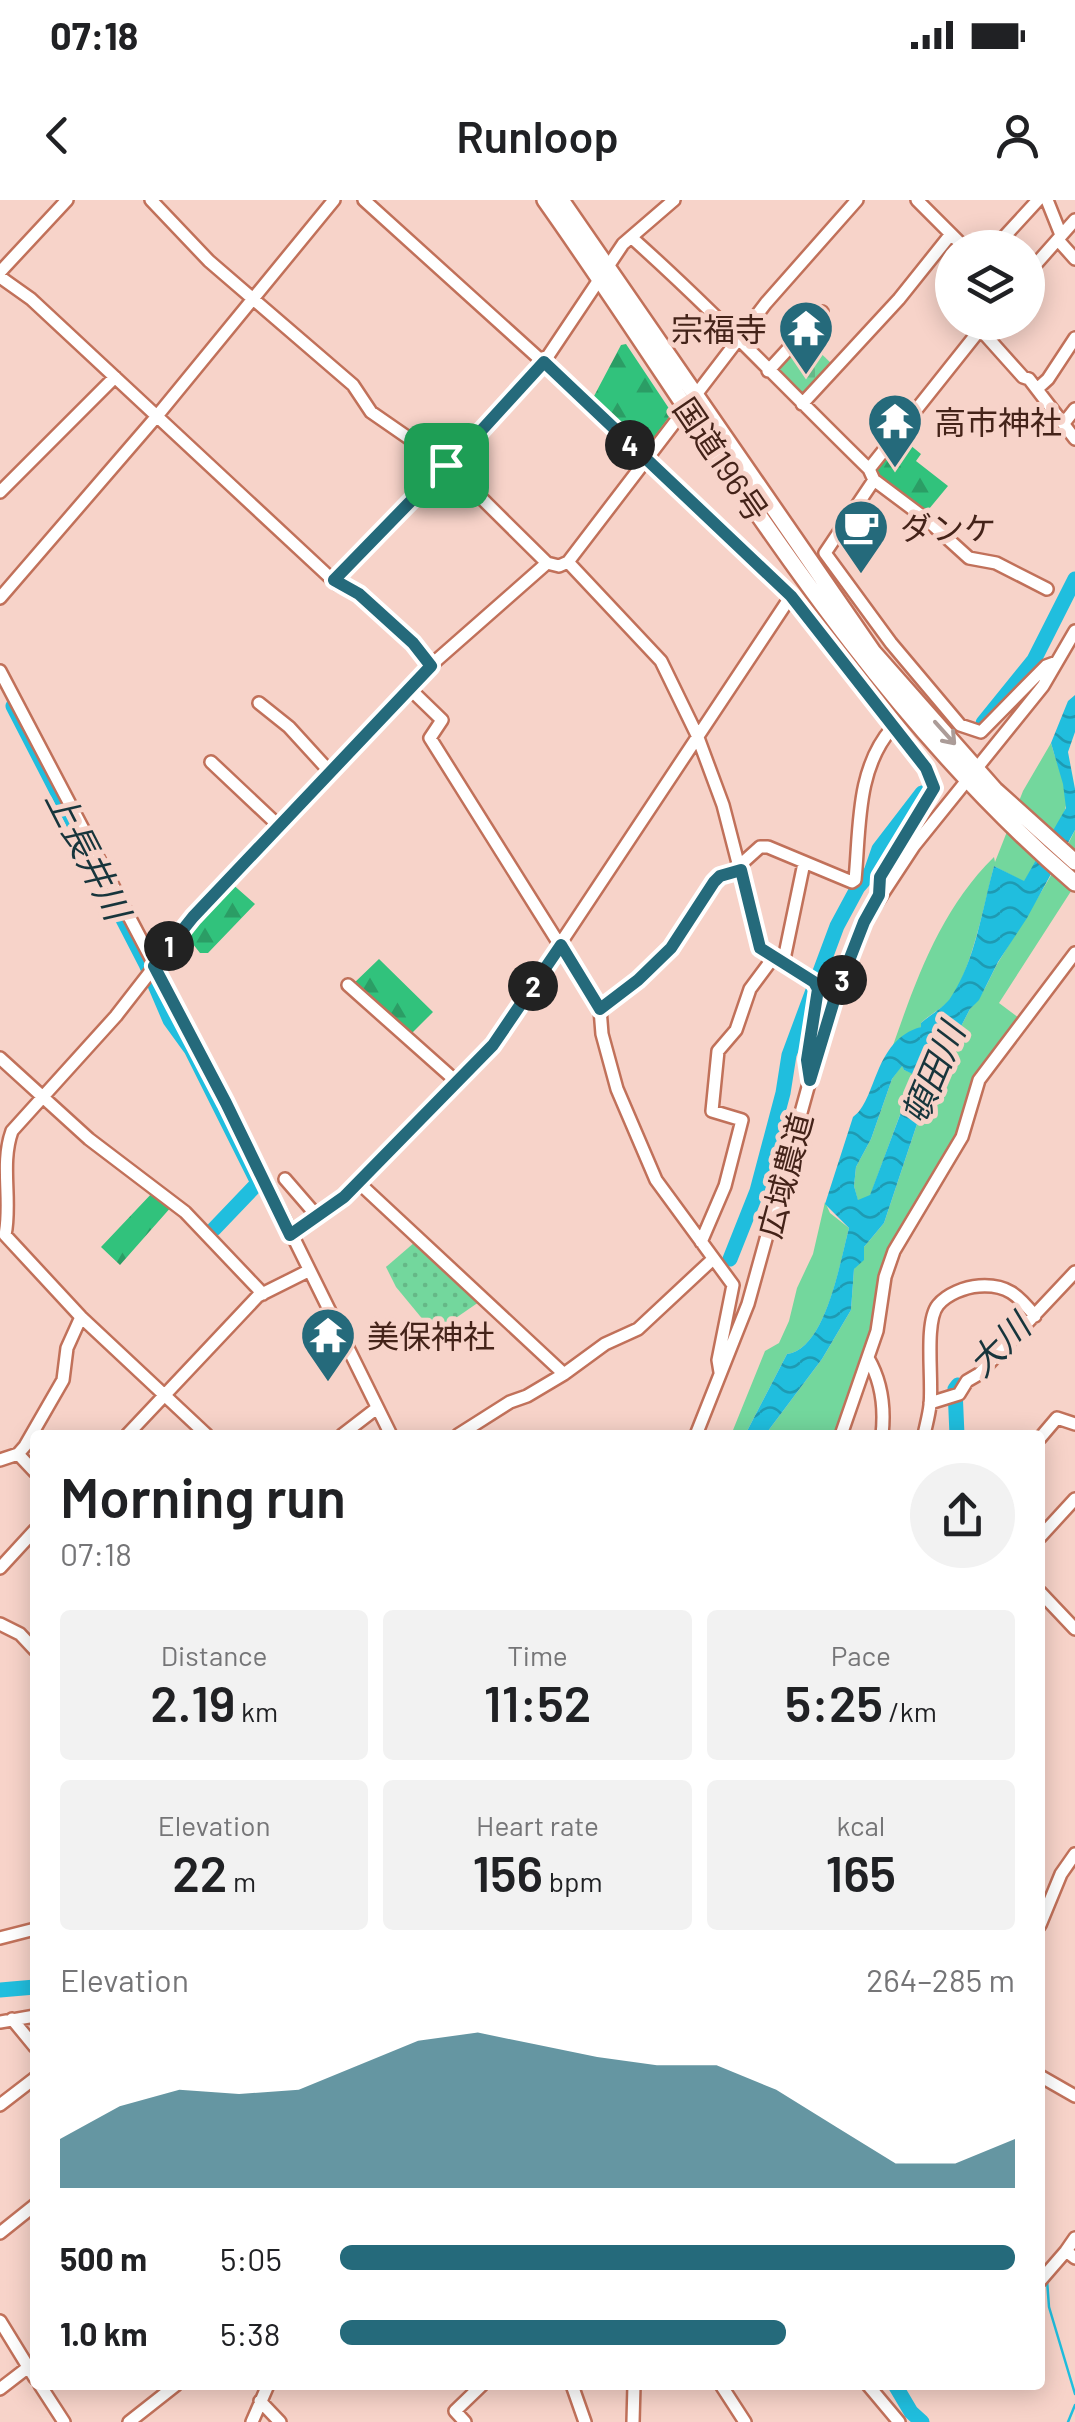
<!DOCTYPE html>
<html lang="en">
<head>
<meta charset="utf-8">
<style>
  body { margin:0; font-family:Barlow,"Noto Sans JP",sans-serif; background:#f2f2f2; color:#202124; height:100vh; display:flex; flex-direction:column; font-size:38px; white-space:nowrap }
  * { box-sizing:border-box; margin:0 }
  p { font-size:32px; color:#757577 }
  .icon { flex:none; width:55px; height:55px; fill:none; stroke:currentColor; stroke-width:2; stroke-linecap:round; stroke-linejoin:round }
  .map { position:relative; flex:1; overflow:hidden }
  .panel { position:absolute; left:30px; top:1230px; width:1015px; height:960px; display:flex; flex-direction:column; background:#fff; border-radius:10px; box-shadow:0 5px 25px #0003 }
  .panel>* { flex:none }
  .buttons { position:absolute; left:935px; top:30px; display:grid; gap:20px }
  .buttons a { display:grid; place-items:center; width:110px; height:110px; border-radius:50%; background:#fff; box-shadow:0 5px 25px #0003; font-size:50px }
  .pin { position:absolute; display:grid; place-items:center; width:85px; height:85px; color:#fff; margin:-42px; border-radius:20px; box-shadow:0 5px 15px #0006 }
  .km { position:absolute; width:50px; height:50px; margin:-25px; border-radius:50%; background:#222; color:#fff; font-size:28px; line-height:50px; text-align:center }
  .round { display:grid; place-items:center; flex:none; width:105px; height:105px; border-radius:52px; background:#f2f2f2 }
  .head { display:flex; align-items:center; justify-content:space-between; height:170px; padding:0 30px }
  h1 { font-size:55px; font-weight:600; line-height:75px }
  .figures { display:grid; grid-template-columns:repeat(3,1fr); gap:15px; height:170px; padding:10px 30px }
  .figures div { display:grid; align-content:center; border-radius:10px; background:#f2f2f2; text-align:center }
  .figures b { font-size:50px; font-weight:600 }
  .figures small { font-size:28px; font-weight:400 }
  .figures p { font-size:28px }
  .chart { height:280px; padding:20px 30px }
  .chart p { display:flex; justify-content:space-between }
  .chart svg { width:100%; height:180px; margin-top:10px; fill:#256a7b; opacity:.7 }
  ul { padding:0 30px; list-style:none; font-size:32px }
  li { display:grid; grid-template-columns:160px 120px 1fr; align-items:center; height:75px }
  li i { height:25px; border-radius:12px; background:#256a7b }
  .status { display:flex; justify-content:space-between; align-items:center; height:70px; padding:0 50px; background:#fff; direction:ltr }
  .status svg { height:28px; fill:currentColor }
  header { display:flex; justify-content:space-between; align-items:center; height:130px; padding:0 30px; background:#fff; font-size:45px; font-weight:600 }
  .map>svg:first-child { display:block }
  .grass { fill:#73d79d }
  .forest { fill:url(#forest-firs) }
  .cemetery { fill:url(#cemetery-stones) }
  .park { fill:url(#park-dots) }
  .water { fill:url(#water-waves); fill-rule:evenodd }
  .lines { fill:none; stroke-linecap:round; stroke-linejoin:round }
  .stream { stroke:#20bede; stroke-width:2.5 }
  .river { stroke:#20bede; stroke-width:15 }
  .minor-casing { stroke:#c1715a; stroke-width:16 }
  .highway-casing { stroke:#c1715a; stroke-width:20 }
  .minor { stroke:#fff; stroke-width:11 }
  .highway { stroke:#fff; stroke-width:15 }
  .oneway { stroke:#ab9c98 }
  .route-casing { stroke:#fff; stroke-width:20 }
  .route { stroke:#256a7b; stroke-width:12 }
  .labels { text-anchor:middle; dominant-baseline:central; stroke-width:10; stroke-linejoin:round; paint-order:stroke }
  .poi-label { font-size:32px; fill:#442319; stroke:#f7d3c9; text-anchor:start }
  .street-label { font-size:32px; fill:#442319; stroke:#f7d3c9 }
  .water-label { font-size:35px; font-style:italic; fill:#17353c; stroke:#f7d3c9 }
</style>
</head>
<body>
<div class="status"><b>07:18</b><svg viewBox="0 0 49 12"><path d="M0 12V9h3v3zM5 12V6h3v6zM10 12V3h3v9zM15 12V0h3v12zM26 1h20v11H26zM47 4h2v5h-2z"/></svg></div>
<header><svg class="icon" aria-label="back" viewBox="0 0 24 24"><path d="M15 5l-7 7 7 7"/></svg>Runloop<svg class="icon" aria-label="person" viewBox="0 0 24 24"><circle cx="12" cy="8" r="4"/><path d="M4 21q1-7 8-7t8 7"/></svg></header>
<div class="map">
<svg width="1075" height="2222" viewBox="0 0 1075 2222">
  <defs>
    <pattern id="forest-firs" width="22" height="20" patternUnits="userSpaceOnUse" patternTransform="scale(2.5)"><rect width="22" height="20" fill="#31c27c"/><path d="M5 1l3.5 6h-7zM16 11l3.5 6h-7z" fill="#2b9d65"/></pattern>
    <pattern id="cemetery-stones" width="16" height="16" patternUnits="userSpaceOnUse" patternTransform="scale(2.5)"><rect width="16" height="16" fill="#73d79d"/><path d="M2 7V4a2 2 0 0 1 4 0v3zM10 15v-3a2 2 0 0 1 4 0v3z" fill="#65b887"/></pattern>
    <pattern id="park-dots" width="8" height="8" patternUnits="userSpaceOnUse" patternTransform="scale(2.5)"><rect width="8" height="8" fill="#73d79d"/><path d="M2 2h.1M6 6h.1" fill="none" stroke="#65b887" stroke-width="1.8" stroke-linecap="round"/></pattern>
    <pattern id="water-waves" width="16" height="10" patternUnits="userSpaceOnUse" patternTransform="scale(2.5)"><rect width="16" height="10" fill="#20bede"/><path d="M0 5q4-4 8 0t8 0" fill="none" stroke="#1e9ab3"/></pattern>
  </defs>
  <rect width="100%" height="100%" fill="#f7d3c9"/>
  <path class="grass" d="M1051 543C1056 562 1067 585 1066 605 1064 624 1034 664 1024 682L994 666C986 697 969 783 947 803 939 810 929 815 921 823V827L901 839 891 851C916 780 940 710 994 657L995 662 1023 591Z
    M1075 630V685L999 803 1019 818 974 876 958 936 899 1032 884 1066 873 1128 834 1235H765L822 1159 851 1110 854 1069 864 1047 884 1023 929 888 970 809C984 795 989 778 999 761 1025 718 1053 676 1075 630Z
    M902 865 904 870 915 874 870 996 858 1001 854 986 856 967 871 939 892 879Z
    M825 1002 830 1013 849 1028C840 1062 826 1149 787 1154L745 1235H731L765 1151 779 1143 789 1121 797 1088 813 1054Z"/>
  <path class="forest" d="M626 144 672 213 643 252 594 204 593 198 621 145Z
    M898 235 921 254 916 261 948 286 924 315 876 277 872 268Z
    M230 682 255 704 208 753H200L185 734Z
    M379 759 433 812 409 836 352 785Z
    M154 991 172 1006 120 1065 101 1047Z"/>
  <path class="cemetery" d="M804 137 834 166 804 198 773 173Z"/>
  <path class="park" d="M415 1042 479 1102 434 1133 396 1087 386 1067Z"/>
  <path class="water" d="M1075 495V532L1068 552 1075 589V630L1027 718 998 762 979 800 970 809 929 888 884 1023 864 1047V1060L854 1069 851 1110 822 1159 765 1235H745L787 1154C826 1149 840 1061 849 1028L825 1004 853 917C877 901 873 840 921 827V823C930 815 946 806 951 797 976 759 982 709 994 666L1024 681 1066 608 1063 584 1051 543 1068 501ZM902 866 904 870 915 875 870 995 858 1000 854 986 856 967 871 939 892 879Z"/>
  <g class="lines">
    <path class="stream" d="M325 153 349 174
      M422 254 437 265
      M1047 2080 1049 2107 1075 2194
      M1068 2222 1075 2205"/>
    <path class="river" d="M13 506 146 764 170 820 191 849 258 983 214 1029
      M983 523 1034 460 1075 379
      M730 1059 757 991 783 893 789 855 837 726 858 687 871 672 879 649 922 593
      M957 1235 955 1189 958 1185
      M0 1790 35 1787
      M895 2185 911 2212 922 2222"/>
    <g class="minor-casing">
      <path id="minor" d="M151 0 209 61 353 185 371 212 449 266 547 363 559 366 568 362 766 103 857 0
        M364 0 586 201 791 396 926 568 934 588 880 677 879 695
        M917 0 965 48
        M1047 0 1061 35
        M631 37C714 111 790 192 869 269L874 280 825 353 891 443 960 525 981 532 1046 466 1057 462
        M1058 40 1075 59
        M994 48 1038 0
        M0 72 67 0
        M1028 73 1075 20
        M0 77 31 99 337 384 359 394 413 443 431 465
        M980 129 1023 177 1029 179 1075 239
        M768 171 822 112
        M1037 189 1048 179 1075 138
        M802 204 899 99 951 34
        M1064 223 1075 209
        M449 266 544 162 623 44 674 0
        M869 269 986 122
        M874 280 926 319 969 358 996 363 1047 389
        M0 292 115 177
        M568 362 661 461 697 535 723 605 760 748 814 782 818 789 807 860 810 876
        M334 380 446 265
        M0 398 157 216 334 0
        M0 471 227 903 391 1235
        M410 489 442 520 430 538 600 809 602 834 617 889 656 980 733 1085 718 1160 720 1172
        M259 503 289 527 331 573
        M211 562 280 627
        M740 665 760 647H768L852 682 855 680C860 628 856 569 892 528
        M783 764 804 663
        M348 785 457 882
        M600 809 639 780 671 748 714 682 720 677 741 670
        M0 858 89 939 185 1012 263 1094
        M285 979 317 1016
        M359 983 564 1174
        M290 1035 344 997 493 845 791 396
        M701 1042 725 986 742 920 712 911 718 851 736 830 750 789 773 758
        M868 1158C882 1182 885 1208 882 1235
        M930 1203 959 1194 967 1181 979 1174 1075 1072
        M127 1235 258 1096 308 1071
        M207 1235 81 1117 5 1035C12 1001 0 964 12 931L116 816 193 717 232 676 430 466 547 363
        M342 1235 377 1208
        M458 1235 510 1202 527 1196 564 1174 605 1144 638 1129 713 1059
        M696 1235 748 1104 810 880 837 794 864 722 914 646 1043 486 1075 431
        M841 1235 877 1131 885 1077 894 1051 962 937 979 880 1075 753
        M924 1235C926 1225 929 1215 930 1205 933 1181 924 1122 938 1105 947 1094 965 1087 979 1086 1007 1084 1018 1095 1035 1116
        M1040 1238 1057 1218 1075 1224
        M18 1254 35 1272
        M0 1260 18 1254 25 1246 63 1180 67 1148 81 1117
        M1040 1337 1075 1299
        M0 1368 35 1330
        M1040 1392 1075 1429
        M0 1424 20 1434 35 1450
        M1040 1725 1061 1674 1075 1654
        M0 1738 35 1729
        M12 1819 35 1847
        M0 1822 35 1816
        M1040 1876 1075 1896
        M0 1905 35 1878
        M0 2033 35 2005
        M1075 2038 1066 2051 1075 2058
        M1040 2081 1066 2051
        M0 2121 35 2178
        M40 2185 64 2222
        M572 2185 585 2222
        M721 2185 745 2222
        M868 2185 899 2222
        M0 2189 35 2162
        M260 2201 280 2222
        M129 2222 176 2185
        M252 2222 268 2185
        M465 2222 455 2211 482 2185
        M633 2222 634 2185"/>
    </g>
    <g class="highway-casing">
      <path id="highway" d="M545 0C712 236 853 493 1075 683
        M561 0 873 452 995 590 1075 662"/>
    </g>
    <use href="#minor" class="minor"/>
    <use href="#highway" class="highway"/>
  </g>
  <defs><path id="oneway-shaft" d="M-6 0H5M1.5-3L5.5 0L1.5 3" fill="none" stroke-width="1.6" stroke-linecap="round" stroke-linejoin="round" transform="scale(2.5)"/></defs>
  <use class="oneway" href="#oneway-shaft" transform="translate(945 533) rotate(48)"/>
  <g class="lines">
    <g class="route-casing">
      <path id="route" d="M544 162 791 396 926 568 934 588 880 677 879 695 864 722 836 794 810 880 807 860 818 789 814 782 760 748 741 670 720 676 714 682 671 748 638 780 600 809 561 745 493 845 344 997 290 1035 226 903 154 766 193 717 431 466 413 443 359 394 334 380 446 265 449 266Z"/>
    </g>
    <use href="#route" class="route"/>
  </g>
  <defs>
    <g id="temple-pin" transform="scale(2.875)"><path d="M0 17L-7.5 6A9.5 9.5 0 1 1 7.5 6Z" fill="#256a7b" stroke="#f7d3c9"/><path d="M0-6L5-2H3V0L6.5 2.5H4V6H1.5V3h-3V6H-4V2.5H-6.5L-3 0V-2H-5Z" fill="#fff"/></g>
    <g id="cafe-pin" transform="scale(2.875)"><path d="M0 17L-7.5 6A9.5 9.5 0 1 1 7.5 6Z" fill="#256a7b" stroke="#f7d3c9"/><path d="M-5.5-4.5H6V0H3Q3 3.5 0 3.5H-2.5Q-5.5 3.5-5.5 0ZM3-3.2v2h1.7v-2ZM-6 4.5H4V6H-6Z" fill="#fff"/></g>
  </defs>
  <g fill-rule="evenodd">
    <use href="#temple-pin" x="806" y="128"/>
    <use href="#temple-pin" x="895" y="221"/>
    <use href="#cafe-pin" x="861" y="327"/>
    <use href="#temple-pin" x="328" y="1135"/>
  </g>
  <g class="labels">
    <g class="poi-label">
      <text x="767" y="128" text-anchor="end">宗福寺</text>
      <text x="934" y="221">高市神社</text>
      <text x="900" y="327">ダンケ</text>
      <text x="367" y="1135">美保神社</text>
    </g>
    <g class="street-label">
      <text transform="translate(722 259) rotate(56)">国道196号</text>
      <text transform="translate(784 975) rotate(-75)">広域農道</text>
    </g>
    <g class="water-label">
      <text transform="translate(89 654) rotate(63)">上長井川</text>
      <text transform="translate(932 873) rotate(-67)">頓田川</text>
      <text transform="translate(998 1144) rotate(-45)">大川</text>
    </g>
  </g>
</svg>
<div class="buttons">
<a><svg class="icon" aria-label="layers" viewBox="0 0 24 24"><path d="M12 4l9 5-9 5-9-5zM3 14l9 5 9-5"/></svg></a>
</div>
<div class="pin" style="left:446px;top:265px;background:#1e9e55"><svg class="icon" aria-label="arrive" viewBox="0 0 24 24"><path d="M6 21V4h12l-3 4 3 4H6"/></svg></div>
<b class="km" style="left:169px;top:746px">1</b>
<b class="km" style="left:533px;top:786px">2</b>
<b class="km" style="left:842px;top:780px">3</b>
<b class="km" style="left:630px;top:245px">4</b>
<section class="panel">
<div class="head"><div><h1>Morning run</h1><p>07:18</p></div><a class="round"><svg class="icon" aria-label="share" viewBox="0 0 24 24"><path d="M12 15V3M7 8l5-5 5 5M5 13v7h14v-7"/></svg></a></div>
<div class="figures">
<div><p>Distance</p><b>2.19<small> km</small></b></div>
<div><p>Time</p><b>11:52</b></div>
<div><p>Pace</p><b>5:25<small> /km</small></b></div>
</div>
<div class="figures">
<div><p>Elevation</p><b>22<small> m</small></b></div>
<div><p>Heart rate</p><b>156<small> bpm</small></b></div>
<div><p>kcal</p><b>165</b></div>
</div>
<div class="chart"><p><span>Elevation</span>264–285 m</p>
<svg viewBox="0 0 160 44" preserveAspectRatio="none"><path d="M0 44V32L10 24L20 20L30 21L40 20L50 14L60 8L70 6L80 9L90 12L100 14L110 14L120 20L130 29L140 38L150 38L160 32V44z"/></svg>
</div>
<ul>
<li><b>500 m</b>5:05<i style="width:100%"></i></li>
<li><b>1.0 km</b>5:38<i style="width:66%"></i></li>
</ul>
</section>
</div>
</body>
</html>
